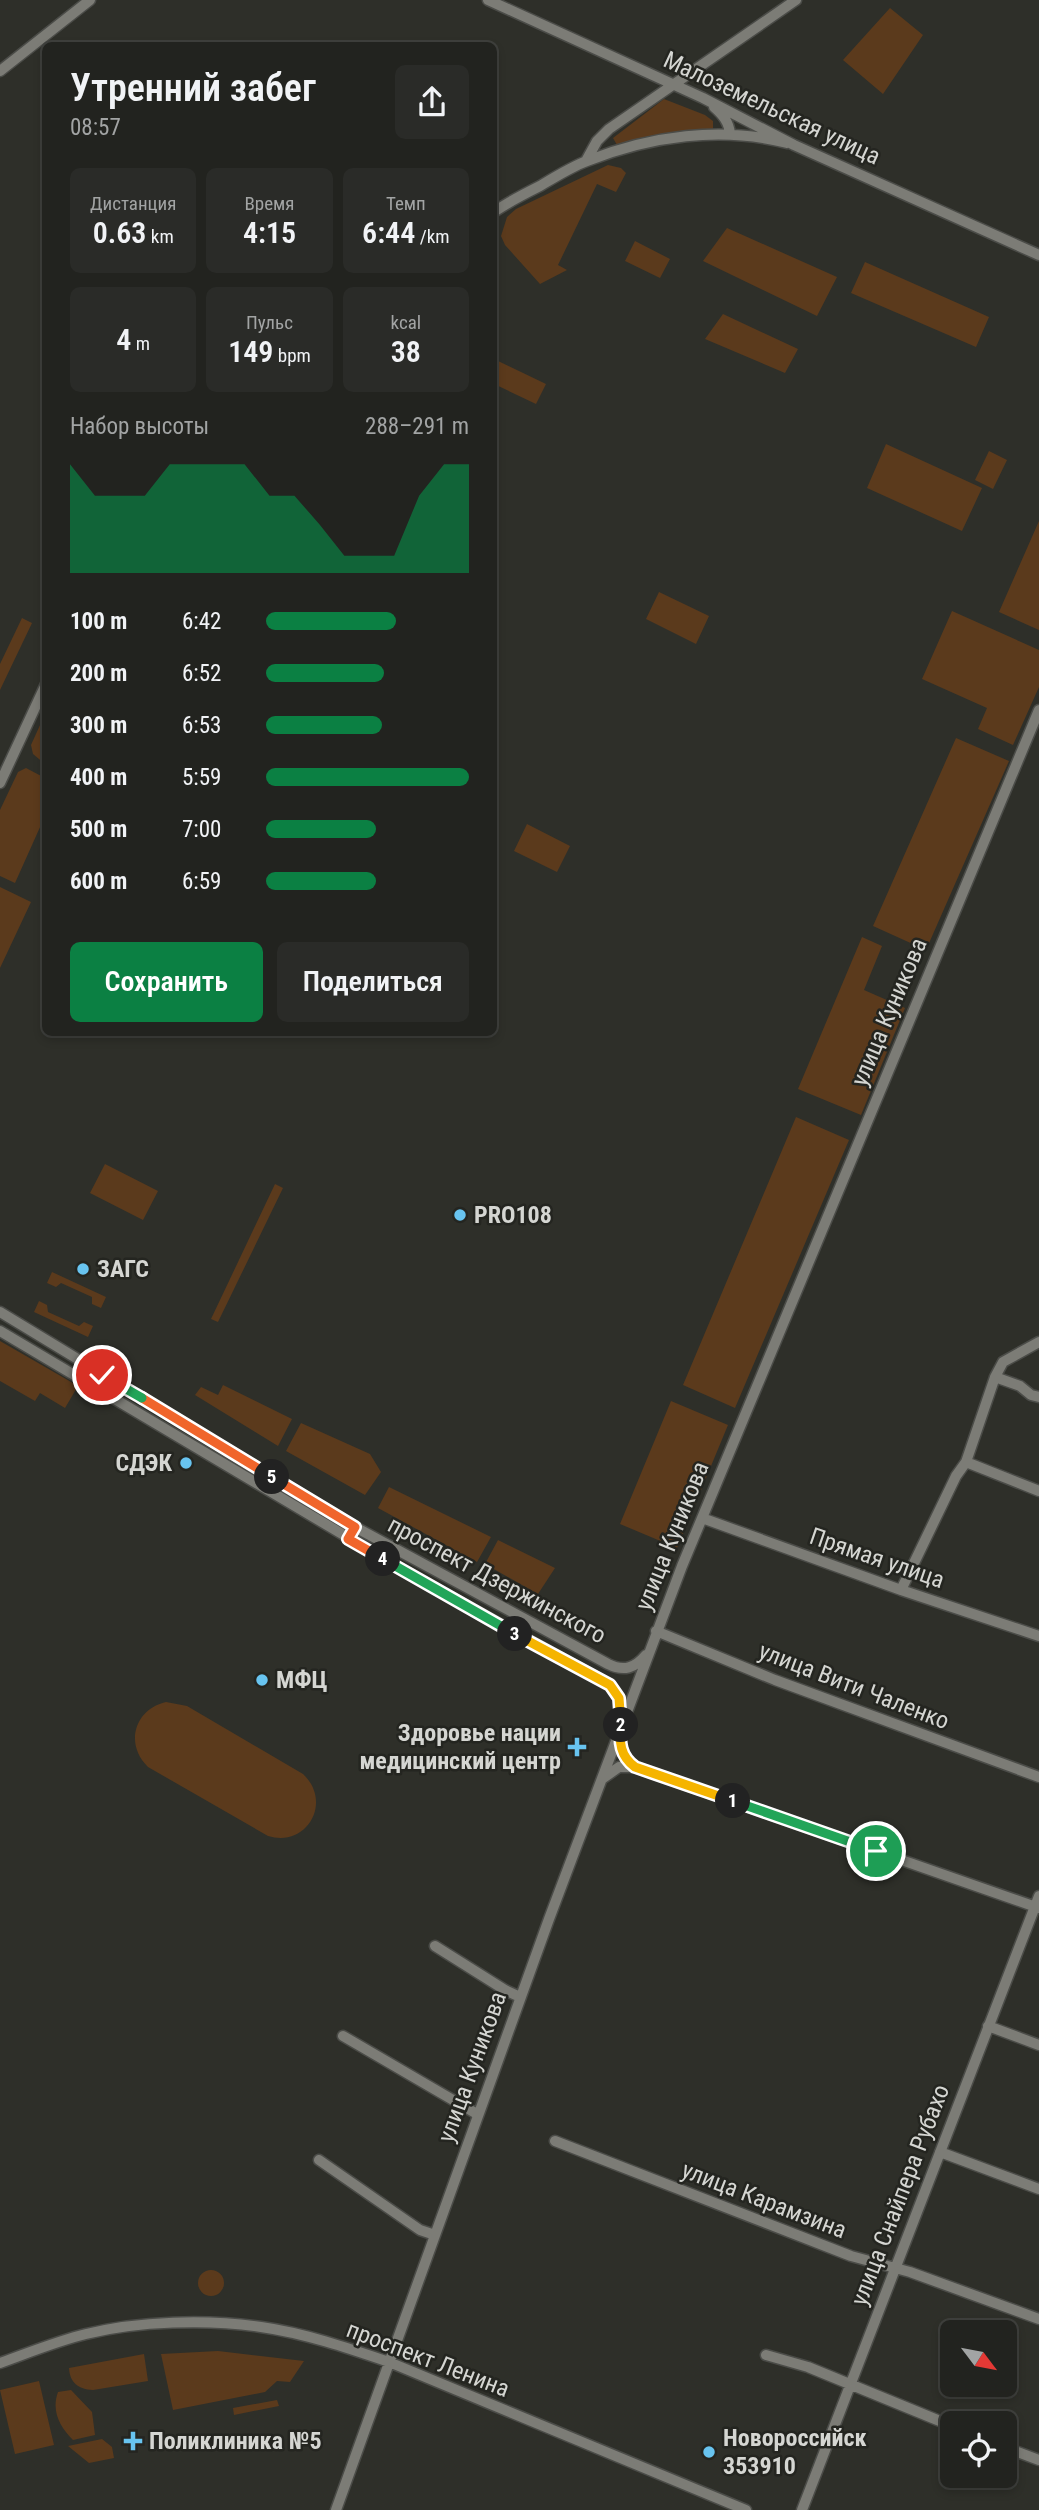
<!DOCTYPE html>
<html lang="ru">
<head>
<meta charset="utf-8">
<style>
  body { margin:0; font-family:"Roboto Condensed",sans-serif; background:#2a2b28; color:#f1f3f6; height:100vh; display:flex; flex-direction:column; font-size:26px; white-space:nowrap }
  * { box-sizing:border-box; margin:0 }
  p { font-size:23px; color:#a2a4a4 }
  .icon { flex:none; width:38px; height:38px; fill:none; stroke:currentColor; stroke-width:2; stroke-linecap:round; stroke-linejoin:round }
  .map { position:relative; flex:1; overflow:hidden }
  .sheet { position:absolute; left:42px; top:42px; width:455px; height:994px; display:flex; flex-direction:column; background:#22231f; border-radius:10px; box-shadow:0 4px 10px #0003,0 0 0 2px #3f403d }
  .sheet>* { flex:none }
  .needle { width:46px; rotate:122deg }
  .buttons { position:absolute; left:940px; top:2320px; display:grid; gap:14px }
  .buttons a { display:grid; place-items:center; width:77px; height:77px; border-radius:10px; background:#22231f; box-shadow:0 4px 10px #0003,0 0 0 2px #3f403d; font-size:35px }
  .pin { position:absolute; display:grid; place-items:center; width:60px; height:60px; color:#fff; margin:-30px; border:4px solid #fff; border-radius:50%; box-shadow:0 2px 7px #0007 }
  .km { position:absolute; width:35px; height:35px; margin:-18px; border-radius:50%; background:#222; color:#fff; font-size:19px; line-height:35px; text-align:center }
  .round { display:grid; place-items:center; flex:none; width:74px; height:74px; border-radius:10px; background:#2a2b28 }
  .headline { display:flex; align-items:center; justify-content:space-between; height:119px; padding:0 28px }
  h1 { font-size:38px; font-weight:600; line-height:52px }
  .figures { display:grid; grid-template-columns:repeat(3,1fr); gap:10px; height:119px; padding:7px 28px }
  .figures div { display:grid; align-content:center; border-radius:10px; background:#2a2b28; text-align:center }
  .figures b { font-size:30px; font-weight:600 }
  .figures small { font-size:19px; font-weight:400 }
  .figures p { font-size:19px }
  .chart { height:196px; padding:14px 28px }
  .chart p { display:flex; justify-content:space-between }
  .chart svg { width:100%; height:126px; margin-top:7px; fill:#0b8043; opacity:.7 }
  .button { display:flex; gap:14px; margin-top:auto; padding:14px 28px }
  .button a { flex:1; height:80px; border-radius:10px; background:#0b8043; color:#fff; font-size:28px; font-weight:600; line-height:80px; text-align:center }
  .button a+a { background:#2a2b28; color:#f1f3f6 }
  ul { padding:0 28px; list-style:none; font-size:23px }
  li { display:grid; grid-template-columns:112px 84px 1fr; align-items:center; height:52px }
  li i { height:18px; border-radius:9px; background:#0b8043 }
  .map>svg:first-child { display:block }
  .green { fill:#5b3a1c }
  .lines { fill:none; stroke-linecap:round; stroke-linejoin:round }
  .minor-casing { stroke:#4b4c48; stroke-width:13 }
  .minor { stroke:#7c7c76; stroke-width:10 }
  .split-1-casing { stroke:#fff; stroke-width:14 }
  .split-2-casing { stroke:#fff; stroke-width:14 }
  .split-3-casing { stroke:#fff; stroke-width:14 }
  .split-4-casing { stroke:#fff; stroke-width:14 }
  .split-5-casing { stroke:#fff; stroke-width:14 }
  .split-6-casing { stroke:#fff; stroke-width:14 }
  .split-7-casing { stroke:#fff; stroke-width:14 }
  .split-1 { stroke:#22a559; stroke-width:9 }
  .split-2 { stroke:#f5b400; stroke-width:9 }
  .split-3 { stroke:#f5b400; stroke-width:9 }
  .split-4 { stroke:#22a559; stroke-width:9 }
  .split-5 { stroke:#f0652b; stroke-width:9 }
  .split-6 { stroke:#f0652b; stroke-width:9 }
  .split-7 { stroke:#22a559; stroke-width:9 }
  .poi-dot { fill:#68c4f0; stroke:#242520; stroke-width:2.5 }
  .labels { text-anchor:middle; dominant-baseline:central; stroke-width:5; stroke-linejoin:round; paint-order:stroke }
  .street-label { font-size:24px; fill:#d5d6d2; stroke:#242520 }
  .poi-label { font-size:24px; font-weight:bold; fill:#d5d6d2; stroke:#242520; text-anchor:start }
</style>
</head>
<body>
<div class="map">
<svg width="1039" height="2510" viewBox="0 0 1039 2510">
  <rect width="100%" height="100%" fill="#2e2f29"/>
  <path class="green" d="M890 8 923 35 883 94 843 60Z
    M664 99 705 115 713 121V132L673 134 617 145 613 138Z
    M608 165 621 168 626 173 616 192 597 184 558 265 567 270 540 284 505 245 501 236 507 217 516 209Z
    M727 228 837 277 817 316 703 261Z
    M635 241 670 259 660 278 625 261Z
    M865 262 989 317 976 347 851 293Z
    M723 314 798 349 785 373 705 339Z
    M496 360 546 384 536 404 494 384V365Z
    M886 444 982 488 962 531 867 488Z
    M989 451 1007 460 993 489 975 480Z
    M1039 521V630L999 612Z
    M659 592 709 616 696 644 646 619Z
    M952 611 1039 650V687L1013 745 978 729 987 708 922 679Z
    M22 618 32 623 0 690V664Z
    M45 714V764L33 754 31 745Z
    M956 738 1009 761 926 950 873 926Z
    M26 768 45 778V816L15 883 0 876V810L18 772Z
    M527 824 570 846 557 872 514 851Z
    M0 887 31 902 0 968Z
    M862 937 882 946 864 990 905 1008 861 1115 798 1089Z
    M796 1117 849 1140 735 1408 683 1385Z
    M105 1164 158 1191 143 1220 90 1193Z
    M275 1184 283 1188 218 1322 211 1319Z
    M52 1272 106 1297 101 1308 92 1304V1297L61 1283 56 1287 47 1283Z
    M39 1301 47 1305 48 1312 79 1326 84 1322 93 1326 88 1337 34 1312Z
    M0 1341 78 1386 65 1408 40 1393 35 1401 0 1381Z
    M223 1385 292 1419 278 1446 195 1395 201 1387 218 1395Z
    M671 1401 728 1425 677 1548 620 1524Z
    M301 1423 370 1454 381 1472 365 1495 286 1451Z
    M389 1487 491 1537 477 1562 378 1508Z
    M498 1540 555 1568 538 1594 485 1564Z
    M166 1702 187 1706 303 1774C333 1802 307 1848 268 1836L148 1767C124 1744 135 1709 166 1702Z
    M198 2283a13 13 0 1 1 26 0a13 13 0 1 1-26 0Z
    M218 2351 304 2361 290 2382 277 2381 265 2392 173 2410 161 2354Z
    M144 2354 148 2381 93 2390C78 2389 70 2383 69 2368Z
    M39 2381 54 2445 15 2454 0 2390Z
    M71 2390 92 2412 95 2435 73 2440C60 2427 51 2411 58 2392Z
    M277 2400 279 2406 234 2415 233 2408Z
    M102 2439 112 2447 114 2458 89 2463 68 2446Z"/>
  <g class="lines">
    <g class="minor-casing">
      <path id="minor" d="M488 0 703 98 794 145 1039 255
        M0 71 90 0
        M714 107C723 115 729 122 730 134
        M586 161 597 141 609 129 796 0
        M494 212C508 202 524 194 540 186 555 177 571 167 587 161 650 136 721 126 787 143
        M0 783 46 684
        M0 1312 355 1527 608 1664C624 1672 635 1668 646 1655
        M0 1331 418 1579 610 1685 619 1698 621 1720
        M995 1377 1020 1386 1031 1395 1039 1397
        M966 1462 1039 1491
        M702 1518 901 1590 1039 1636
        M901 1590 956 1476 966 1462 995 1377 1003 1362 1039 1342
        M656 1631 775 1680 1039 1777
        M620 1735 623 1754 635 1767
        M602 1779 619 1767H635L1039 1908
        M435 1946 505 1990 520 1997
        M988 2026 1039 2045
        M343 2036 477 2114
        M555 2141 851 2256 910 2272 1039 2319
        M940 2152 1039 2189
        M319 2160 420 2230 435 2235
        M766 2355 808 2367 952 2426
        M0 2363C28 2353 57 2341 86 2334 138 2321 208 2319 261 2327 304 2333 348 2348 389 2362L746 2510
        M1004 2447 1039 2460
        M336 2510 549 1919 682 1566 1039 710
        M802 2510 1039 1896"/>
    </g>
    <use href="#minor" class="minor"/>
  </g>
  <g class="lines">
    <g class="split-1-casing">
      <path id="split-1" d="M733 1801 876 1851"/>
    </g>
    <g class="split-2-casing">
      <path id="split-2" d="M621 1725C619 1742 620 1756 635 1767L733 1801"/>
    </g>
    <g class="split-3-casing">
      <path id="split-3" d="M515 1634 610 1685 619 1698 621 1725"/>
    </g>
    <g class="split-4-casing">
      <path id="split-4" d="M383 1559 515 1634"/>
    </g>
    <g class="split-5-casing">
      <path id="split-5" d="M272 1477 355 1527 348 1539 383 1559"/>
    </g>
    <g class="split-6-casing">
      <path id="split-6" d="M142 1398 272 1477"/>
    </g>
    <g class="split-7-casing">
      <path id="split-7" d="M102 1375 142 1398"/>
    </g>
    <use href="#split-1" class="split-1"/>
    <use href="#split-2" class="split-2"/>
    <use href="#split-3" class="split-3"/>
    <use href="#split-4" class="split-4"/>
    <use href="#split-5" class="split-5"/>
    <use href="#split-6" class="split-6"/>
    <use href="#split-7" class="split-7"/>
  </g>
  <g class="poi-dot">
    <circle cx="460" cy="1215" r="7"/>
    <circle cx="83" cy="1269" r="7"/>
    <circle cx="186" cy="1463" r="7"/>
    <circle cx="262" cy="1680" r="7"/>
    <path d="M573.5 1736.5h7v7h7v7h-7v7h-7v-7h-7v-7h7z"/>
    <path d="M129.5 2430.5h7v7h7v7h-7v7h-7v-7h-7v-7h7z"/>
    <circle cx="709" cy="2452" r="7"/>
  </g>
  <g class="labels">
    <g class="street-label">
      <text transform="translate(772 108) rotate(25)">Малоземельская улица</text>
      <text transform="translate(889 1012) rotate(-67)">улица Куникова</text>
      <text transform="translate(672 1536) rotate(-68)">улица Куникова</text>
      <text transform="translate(877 1558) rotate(19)">Прямая улица</text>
      <text transform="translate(497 1580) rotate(28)">проспект Дзержинского</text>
      <text transform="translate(854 1686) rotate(21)">улица Вити Чаленко</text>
      <text transform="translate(472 2067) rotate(-70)">улица Куникова</text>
      <text transform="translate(900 2195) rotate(-69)">улица Снайпера Рубахо</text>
      <text transform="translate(764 2200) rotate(21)">улица Карамзина</text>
      <text transform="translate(428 2359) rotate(21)">проспект Ленина</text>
    </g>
    <g class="poi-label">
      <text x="474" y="1215">PRO108</text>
      <text x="97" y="1269">ЗАГС</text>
      <text x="172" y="1463" text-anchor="end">СДЭК</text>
      <text x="276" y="1680">МФЦ</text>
      <text x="561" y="1733" text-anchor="end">Здоровье нации<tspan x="561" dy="28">медицинский центр</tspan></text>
      <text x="723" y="2438">Новороссийск<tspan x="723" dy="28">353910</tspan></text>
      <text x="149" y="2441">Поликлиника №5</text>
    </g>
  </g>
</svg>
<div class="buttons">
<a><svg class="needle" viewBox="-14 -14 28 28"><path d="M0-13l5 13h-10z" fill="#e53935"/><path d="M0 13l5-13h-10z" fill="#a2a4a4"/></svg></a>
<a><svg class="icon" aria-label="locate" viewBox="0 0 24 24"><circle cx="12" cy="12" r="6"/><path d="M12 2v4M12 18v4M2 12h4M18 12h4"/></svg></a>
</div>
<div class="pin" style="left:876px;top:1851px;background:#1e9e55"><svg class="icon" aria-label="arrive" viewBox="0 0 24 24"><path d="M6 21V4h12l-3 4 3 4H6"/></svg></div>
<div class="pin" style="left:102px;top:1375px;background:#d93025"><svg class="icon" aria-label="check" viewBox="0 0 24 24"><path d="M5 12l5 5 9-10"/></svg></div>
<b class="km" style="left:733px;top:1801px">1</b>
<b class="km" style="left:621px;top:1725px">2</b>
<b class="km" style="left:515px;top:1634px">3</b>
<b class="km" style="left:383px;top:1559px">4</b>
<b class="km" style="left:272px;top:1477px">5</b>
<section class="sheet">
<div class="headline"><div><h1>Утренний забег</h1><p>08:57</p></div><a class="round"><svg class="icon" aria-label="share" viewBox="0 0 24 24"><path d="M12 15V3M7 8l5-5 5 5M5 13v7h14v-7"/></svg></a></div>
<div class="figures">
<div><p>Дистанция</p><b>0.63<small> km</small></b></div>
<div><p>Время</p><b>4:15</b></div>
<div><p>Темп</p><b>6:44<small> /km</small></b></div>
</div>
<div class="figures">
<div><b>4<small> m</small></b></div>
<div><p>Пульс</p><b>149<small> bpm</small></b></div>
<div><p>kcal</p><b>38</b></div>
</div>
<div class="chart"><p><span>Набор высоты</span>288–291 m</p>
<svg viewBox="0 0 160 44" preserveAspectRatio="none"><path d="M0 44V6L10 17L20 17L30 17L40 6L50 6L60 6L70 6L80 17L90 17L100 27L110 38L120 38L130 38L140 17L150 6L160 6V44z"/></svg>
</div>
<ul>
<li><b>100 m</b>6:42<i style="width:64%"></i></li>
<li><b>200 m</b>6:52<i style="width:58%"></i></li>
<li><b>300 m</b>6:53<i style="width:57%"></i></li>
<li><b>400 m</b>5:59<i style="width:100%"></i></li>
<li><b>500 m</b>7:00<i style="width:54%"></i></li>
<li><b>600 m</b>6:59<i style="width:54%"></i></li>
</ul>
<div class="button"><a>Сохранить</a><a>Поделиться</a></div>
</section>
</div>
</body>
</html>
